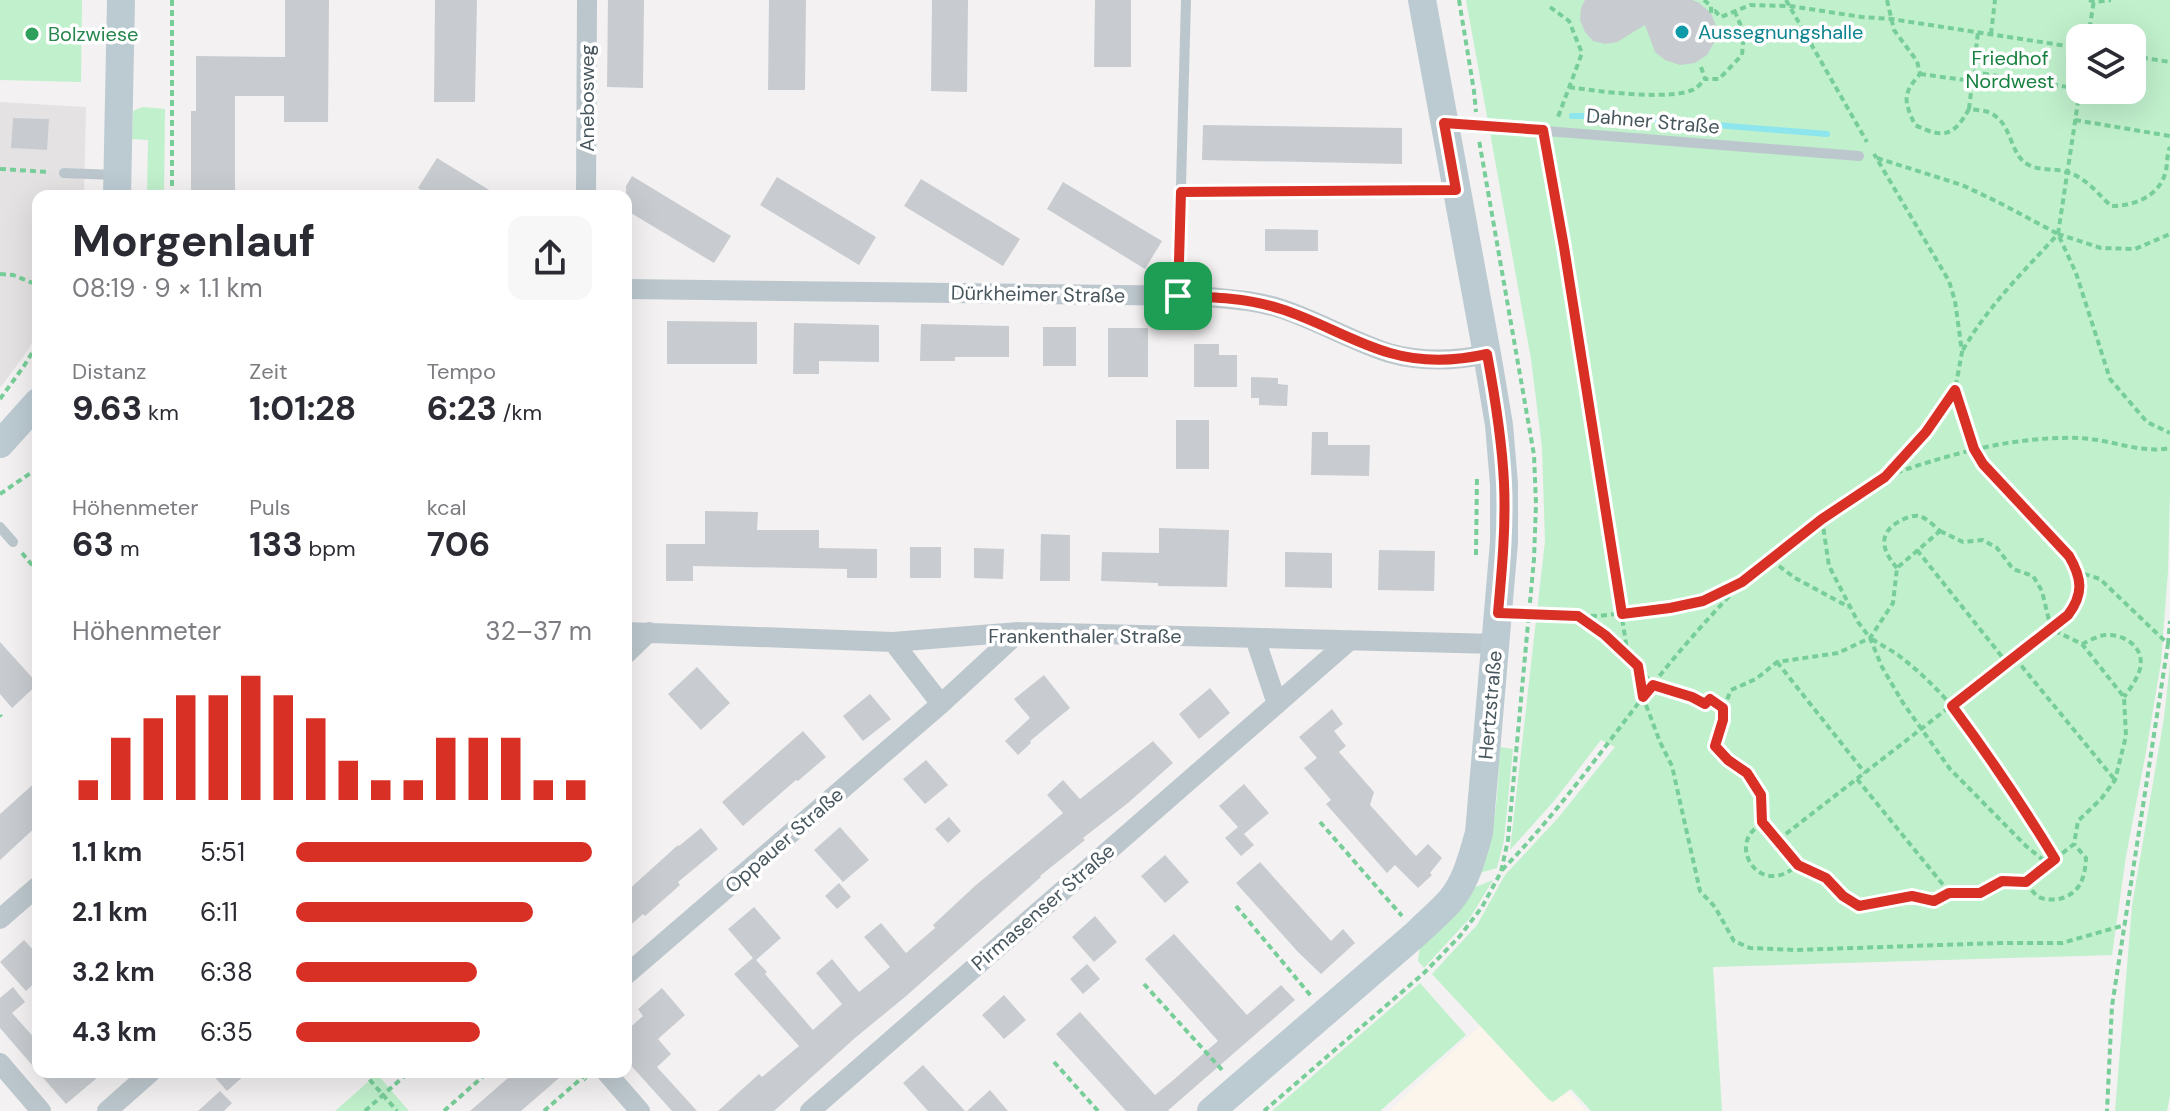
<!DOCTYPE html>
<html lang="de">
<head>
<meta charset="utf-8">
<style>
  body { margin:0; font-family:"DM Sans",sans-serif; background:#f7f7f7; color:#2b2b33; height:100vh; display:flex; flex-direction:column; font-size:30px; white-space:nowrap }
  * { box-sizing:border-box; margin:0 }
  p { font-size:26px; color:#7c7c81 }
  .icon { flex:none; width:44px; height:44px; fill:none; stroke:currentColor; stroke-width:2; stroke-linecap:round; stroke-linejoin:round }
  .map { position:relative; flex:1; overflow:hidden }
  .panel { position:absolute; left:32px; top:190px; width:600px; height:888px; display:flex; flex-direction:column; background:#fff; border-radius:16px; box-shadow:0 8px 32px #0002 }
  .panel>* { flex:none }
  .controls { position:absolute; left:2066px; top:24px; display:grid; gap:16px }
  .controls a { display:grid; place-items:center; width:80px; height:80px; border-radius:16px; background:#fff; box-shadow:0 8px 32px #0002; font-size:40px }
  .pin { position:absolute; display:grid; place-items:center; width:68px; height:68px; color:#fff; margin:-34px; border-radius:16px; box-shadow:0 4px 12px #0006 }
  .round { display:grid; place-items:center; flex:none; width:84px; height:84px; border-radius:16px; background:#f7f7f7 }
  .headline { display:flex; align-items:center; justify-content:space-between; height:136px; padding:0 40px }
  h1 { font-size:44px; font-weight:700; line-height:60px }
  .stats { display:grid; grid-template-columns:repeat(3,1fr); gap:12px; height:136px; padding:8px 40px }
  .stats div { display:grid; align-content:center }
  .stats b { font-size:34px; font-weight:700 }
  .stats small { font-size:22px; font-weight:400 }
  .stats p { font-size:22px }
  .chart { height:224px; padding:16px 40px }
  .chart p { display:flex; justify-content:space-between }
  .chart svg { width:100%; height:144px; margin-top:8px; stroke:#d93025; stroke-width:6 }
  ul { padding:0 40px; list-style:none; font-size:26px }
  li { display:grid; grid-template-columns:128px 96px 1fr; align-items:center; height:60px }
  li i { height:20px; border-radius:10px; background:#d93025 }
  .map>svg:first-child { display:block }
  .commercial { fill:#fcf5eb }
  .education { fill:#e4e2e3 }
  .green { fill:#c0f0cc; fill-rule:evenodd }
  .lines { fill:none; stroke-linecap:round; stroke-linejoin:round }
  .stream { stroke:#8de5ed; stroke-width:6 }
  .building { fill:#c8ccd0 }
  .path { stroke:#77ce98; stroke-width:4; stroke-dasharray:6 4; stroke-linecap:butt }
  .lane { stroke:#bcc7cd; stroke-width:10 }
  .street { stroke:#bcc7cd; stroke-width:20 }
  .secondary { stroke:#bccad2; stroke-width:28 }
  .route-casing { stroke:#fff; stroke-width:16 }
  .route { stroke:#d93025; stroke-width:10 }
  .culture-dot { fill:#0f9aa8; stroke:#fff; stroke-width:3 }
  .leisure-dot { fill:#2e9e5b; stroke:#fff; stroke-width:3 }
  .labels { text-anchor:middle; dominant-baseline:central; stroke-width:7; stroke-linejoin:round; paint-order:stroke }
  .culture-label { font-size:20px; fill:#0d838f; stroke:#fff; text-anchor:start }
  .leisure-label { font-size:20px; fill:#27864d; stroke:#fff; text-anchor:start }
  .park-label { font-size:20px; fill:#17813f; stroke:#fff }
  .street-label { font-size:20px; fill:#48575e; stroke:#fff }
</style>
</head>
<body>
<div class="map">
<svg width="2170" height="1111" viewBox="0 0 2170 1111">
  <rect width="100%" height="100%" fill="#f3f1f1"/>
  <path class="commercial" d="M1498 1009 1586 1111H1389Z"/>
  <path class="education" d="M0 102 86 107 84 196H38V331L28 350 0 388Z"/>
  <path class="green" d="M0 0H82L81 82 0 80Z
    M1466 0H2170V492L2168 571 2161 662 2146 752 2126 856 2112 955 1713 967 1722 1111H1591L1571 1089 1553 1102 1548 1099 1432 974 1477 925 1505 875 1558 818 1615 747 1601 740 1554 801 1510 850 1545 541 1542 447 1531 359ZM2080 38H2132V90H2080Z
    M143 107 165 109 164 196H147L148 140 132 139 133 111Z
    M2170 664V1095L2167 1111H2115L2132 906 2164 718Z
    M1500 747 1513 749 1504 840 1497 868 1476 874C1498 831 1497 794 1500 747Z
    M1493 880 1470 918 1424 968 1418 961 1420 947 1465 891Z
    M1420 983 1466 1035 1380 1111H1272Z
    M377 1074 409 1111H335Z"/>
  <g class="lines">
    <path class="stream" d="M1572 116H1607L1827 134"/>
  </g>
  <path class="building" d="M285 0H329L328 122H284V96H235V196H191V111H196V56L285 57Z
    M435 0H477L475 102H434Z
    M608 0H644L643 88 607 87Z
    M769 0H806L805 90H768Z
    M932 0H968L967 92 931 91Z
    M1095 0H1131V67H1094Z
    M1585 0H1692L1698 2 1711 13 1716 26 1715 41 1707 55 1695 63 1680 65 1665 60 1655 52 1645 25 1617 42 1605 44 1593 41 1585 32 1580 20 1581 8Z
    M13 118 49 119 47 150 11 148Z
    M1203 125 1402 128V164L1202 160Z
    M437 158 499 196H431L418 188Z
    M632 176 731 236 714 263 626 210V186Z
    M777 177 876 237 859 265 760 205Z
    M921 179 1020 239 1003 266 904 206Z
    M1063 182 1162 241 1145 269 1047 209Z
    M1265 229 1318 230V251H1265Z
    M667 321 757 322V364H667Z
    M794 323 879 325V362L819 361V374H793Z
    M921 324 1009 326V357H955V361H920Z
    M1043 327H1076V366H1043Z
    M1108 328H1148V377H1108Z
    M1194 344H1219V355H1237V387H1194Z
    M1251 377 1278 378V384L1288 385 1287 406 1259 405V398H1251Z
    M1176 420H1209V469H1176Z
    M1312 432H1328V445H1370L1369 476 1311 475Z
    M705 511 758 512 757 530H819V548L877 549V578H847V569L693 566V581H666V544H705Z
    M1159 528 1229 530 1227 587 1158 586V583L1101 581 1102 552 1159 553Z
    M1041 534 1070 535V581H1040Z
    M910 547H941V578H910Z
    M974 548 1004 549 1003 579 974 578Z
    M1379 550 1435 551 1434 591 1378 590Z
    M1285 552 1332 553V588L1285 587Z
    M0 642 38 684 12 708 0 694Z
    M697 667 730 703 701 730 668 694Z
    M1044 675 1070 708 1030 741 1031 743 1018 755 1005 741 1030 718 1014 699Z
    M1210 688 1230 713 1199 739 1179 714Z
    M870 694 891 719 863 741 843 716Z
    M1332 709 1343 724 1334 731 1346 746 1339 752 1374 792 1370 805 1416 856 1428 844 1442 858 1430 873 1432 875 1418 888 1395 865 1387 873 1326 804 1331 800 1304 768 1317 758 1299 737Z
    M803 731 826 757 798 781 796 780 743 826 722 802Z
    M1153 741 1173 763 1128 803 1083 838 1085 840 1040 876 1041 877 905 997 855 1038 774 1111H718L759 1074 762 1077 799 1046 734 974 753 958 728 929 754 907 781 938 756 960 767 972 765 974 813 1030 842 1004 816 973 832 959 859 992 890 967 864 937 881 923 906 953 935 928 933 925 976 885 1063 813 1047 795 1063 780 1080 799Z
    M926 760 948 785 925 804 903 779Z
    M38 780V825L0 860V814Z
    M1244 784 1269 813 1244 834 1254 845 1241 856 1225 838 1238 827 1219 806Z
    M949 817 961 831 948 843 935 829Z
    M840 827 869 860 843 882 814 850Z
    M701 828 718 849 678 882 680 885 645 916 643 914 626 929V892L678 845 679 846Z
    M1165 855 1189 882 1165 903 1141 876Z
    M1260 862 1331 941 1343 929 1355 943 1321 974 1298 952 1236 883Z
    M839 883 851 897 837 909 825 896Z
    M1095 916 1117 942 1094 962 1072 937Z
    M1174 934 1247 1015 1281 985 1295 1000 1172 1107 1168 1110 1170 1111H1126L1056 1034 1080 1012 1155 1095 1171 1082 1218 1041 1145 959Z
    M24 940 38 955V980L26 991 0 962Z
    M1087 964 1100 979 1083 994 1070 979Z
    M13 987 25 1002 12 1013 38 1042V1072L0 1028V998Z
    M662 988 685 1015 658 1039 671 1054 657 1067 697 1111H672L626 1060V1031L643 1016 638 1009Z
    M1004 995 1026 1020 1004 1039 982 1015Z
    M923 1065 965 1111H928L903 1083Z
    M38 1072H104L66 1104Z
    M210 1072H248L227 1091Z
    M515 1072H566L521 1111H470Z
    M990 1090 1008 1111H967Z
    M220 1091 232 1103 224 1111H198Z"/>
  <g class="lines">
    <path class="path" d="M172 0V196
      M1459 0 1474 91 1476 112
      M1704 0 1711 6V13L1715 11 1721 17 1750 5 1790 6 1862 17 1891 19 2080 48
      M1786 0 1867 142
      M1887 0 1894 30 1917 61 1920 74C1902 94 1904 101 1915 125 1942 138 1953 138 1969 109 1974 110 1982 110 1988 112 2014 122 2008 155 2029 165 2040 171 2054 168 2066 172 2086 177 2097 193 2111 206 2133 206 2158 197 2165 174 2168 165 2166 156 2170 147
      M2089 0 2094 2 2111 0
      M1550 7 1569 21 1582 53 1558 117
      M1991 34 1995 0
      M2088 38 2094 0
      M2132 56 2170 62
      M1701 67 1705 79H1719L1742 55 1744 33 1735 12
      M1973 72 2080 89
      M1920 74 1972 81
      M1569 87C1594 91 1676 102 1696 88 1699 86 1702 82 1705 79
      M1969 109 1978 32
      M2075 120 2170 136
      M1545 146 1564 247 1628 656
      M1877 158 1962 185 1998 202 2058 234 2076 273 2110 379 2147 422 2170 433
      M0 169 50 172
      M2058 234 2080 89
      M0 274 13 275 38 285
      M1963 350C1988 306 2024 271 2058 234L2101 248 2135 249 2170 234
      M1955 390C1960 410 1965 431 1974 449 1997 496 2051 526 2078 572L2100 579 2168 644 2112 1006 2107 1111
      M0 399 24 366 38 343
      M1887 476C1949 454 2013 436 2079 438 2110 439 2140 454 2170 448
      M0 494 38 468
      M1822 519 1829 566 1858 622 1870 638 1882 667 1903 703 1950 769 2026 846 2048 864
      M1940 531 1963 542 1983 540 1997 548 2013 569 2033 576 2042 591 2051 629 2082 644 2124 697 2126 736 2115 780 2101 799 2078 821 2074 844 2026 882 2002 881 1980 893H1949L1934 901 1912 896 1859 906 1843 896 1826 878 1798 865 1762 822 1761 795 1747 773 1728 760 1715 746C1721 727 1723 708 1731 690L1756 679 1777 662 1838 653 1870 638 1893 603 1897 568Z
      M1917 550 2007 663
      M22 553 38 572
      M1476 555 1477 476
      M1771 560 1795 578 1849 607
      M1897 568C1882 551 1877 533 1900 521 1905 518 1913 515 1919 516 1927 518 1934 526 1940 531
      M1521 614 1598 616 1670 608 1703 601 1742 582 1822 519 1885 477 1926 432 1955 390 1962 352 1955 301 1949 281 1874 154
      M1578 616 1605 635 1638 666 1653 685 1692 697 1705 704 1710 699 1723 708
      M1872 639C1882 646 1894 651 1903 659 1965 706 2015 793 2055 859
      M2082 644C2089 641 2097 636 2105 635 2125 634 2145 647 2140 669 2137 679 2130 689 2124 697
      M2168 644 2170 621
      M2015 658 2115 780
      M1777 662 1865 773
      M1638 666 1643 697 1660 742 1672 766 1700 891 1715 907 1734 941 1750 948 1796 950 1998 943H2062L2125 925
      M0 715 1 717
      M1857 779 1949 892
      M1320 822 1402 916
      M1762 822C1759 826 1751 831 1749 836 1739 854 1755 878 1775 876 1785 875 1791 870 1798 865
      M1778 840 2068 615 2078 603V572
      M1502 870C1557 814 1602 750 1650 688 1678 652 1708 618 1740 585
      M2026 882C2029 887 2034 894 2039 897 2045 900 2054 900 2059 899 2080 894 2085 878 2086 858L2074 844
      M1236 906 1311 996
      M1144 984 1223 1071
      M1054 1062 1098 1111
      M363 1072 397 1111
      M578 1072 586 1080
      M365 1111 409 1072
      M444 1111 488 1072
      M544 1111 583 1077
      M1264 1111 1424 973 1460 936 1482 907 1501 872 1508 840 1534 559 1536 504 1534 455 1479 140"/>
    <path class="lane" d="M1446 123 1859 156
      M64 173 114 175
      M1181 192 1454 191
      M1178 296 1186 0
      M0 527 13 542"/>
    <path class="street" d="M586 196 587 0
      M626 289 1199 296C1227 299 1253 300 1279 308 1317 320 1351 341 1389 353 1420 362 1456 361 1487 354
      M626 632 893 642 1019 632 1496 644
      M1255 638 1277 704
      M893 642 941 704
      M626 654 649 632
      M0 919 38 886
      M626 975 941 704 1019 632
      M0 1063 41 1111
      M606 1072 640 1111
      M107 1111 151 1072
      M810 1111 1349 641"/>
    <path class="secondary" d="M117 196 121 0
      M0 444 38 402
      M1211 1111 1417 933C1427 923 1439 913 1449 902 1466 883 1472 857 1479 833L1504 542V484L1499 425 1487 354 1422 0"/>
  </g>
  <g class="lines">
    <g class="route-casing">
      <path id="route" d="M1444 123 1543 130 1564 247 1622 614 1670 608 1703 601 1742 582 1822 519 1885 477 1926 432 1955 390 1974 449 1983 464 2069 556C2082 578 2084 594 2068 615L1952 706C1989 756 2023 806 2055 859L2026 882 2002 881 1980 893H1949L1934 901 1912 896 1859 906 1843 896 1826 878 1798 865 1762 822 1761 795 1747 773 1728 760 1715 746 1723 720V708L1710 699 1705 704 1692 697 1653 685 1643 697 1638 666 1605 635 1578 616 1498 613C1502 569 1506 526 1504 483 1502 440 1495 397 1487 354 1456 361 1421 362 1390 353 1352 342 1319 321 1281 309 1248 298 1213 297 1178 296L1181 192 1456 190Z"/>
    </g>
    <use href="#route" class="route"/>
  </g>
  <circle class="culture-dot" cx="1682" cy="32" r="8"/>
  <circle class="leisure-dot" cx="32" cy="34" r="8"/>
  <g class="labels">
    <g class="culture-label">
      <text x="1698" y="32">Aussegnungshalle</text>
    </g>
    <g class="leisure-label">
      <text x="48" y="34">Bolzwiese</text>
    </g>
    <g class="park-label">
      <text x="2010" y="58">Friedhof<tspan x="2010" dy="23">Nordwest</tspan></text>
    </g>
    <g class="street-label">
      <text transform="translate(587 98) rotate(-90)">Anebosweg</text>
      <text transform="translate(1653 121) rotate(5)">Dahner Straße</text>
      <text transform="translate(1038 294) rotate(1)">Dürkheimer Straße</text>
      <text x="1085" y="636">Frankenthaler Straße</text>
      <text transform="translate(1490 705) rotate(-85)">Hertzstraße</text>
      <text transform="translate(784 840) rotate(-41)">Oppauer Straße</text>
      <text transform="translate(1043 907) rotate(-41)">Pirmasenser Straße</text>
    </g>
  </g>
</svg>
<div class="controls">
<a><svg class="icon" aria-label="layers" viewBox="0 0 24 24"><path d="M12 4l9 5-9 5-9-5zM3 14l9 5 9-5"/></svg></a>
</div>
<div class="pin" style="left:1178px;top:296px;background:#1e9e55"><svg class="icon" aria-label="arrive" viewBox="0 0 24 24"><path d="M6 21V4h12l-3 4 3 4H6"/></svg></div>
<section class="panel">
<div class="headline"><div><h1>Morgenlauf</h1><p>08:19 · 9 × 1.1 km</p></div><a class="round"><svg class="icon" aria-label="share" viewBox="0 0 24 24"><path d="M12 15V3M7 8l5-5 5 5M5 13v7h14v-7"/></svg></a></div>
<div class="stats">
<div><p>Distanz</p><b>9.63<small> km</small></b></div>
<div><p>Zeit</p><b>1:01:28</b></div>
<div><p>Tempo</p><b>6:23<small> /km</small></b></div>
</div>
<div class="stats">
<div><p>Höhenmeter</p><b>63<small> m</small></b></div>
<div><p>Puls</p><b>133<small> bpm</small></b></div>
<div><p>kcal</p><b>706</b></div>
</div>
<div class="chart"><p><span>Höhenmeter</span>32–37 m</p>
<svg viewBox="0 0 160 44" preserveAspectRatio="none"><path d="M5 44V38M15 44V25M25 44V19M35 44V12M45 44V12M55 44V6M65 44V12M75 44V19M85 44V32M95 44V38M105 44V38M115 44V25M125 44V25M135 44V25M145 44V38M155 44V38"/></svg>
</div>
<ul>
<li><b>1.1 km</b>5:51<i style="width:100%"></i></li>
<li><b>2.1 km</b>6:11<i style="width:80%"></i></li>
<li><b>3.2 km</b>6:38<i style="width:61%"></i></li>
<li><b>4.3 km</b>6:35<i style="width:62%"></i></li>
</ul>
</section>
</div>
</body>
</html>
